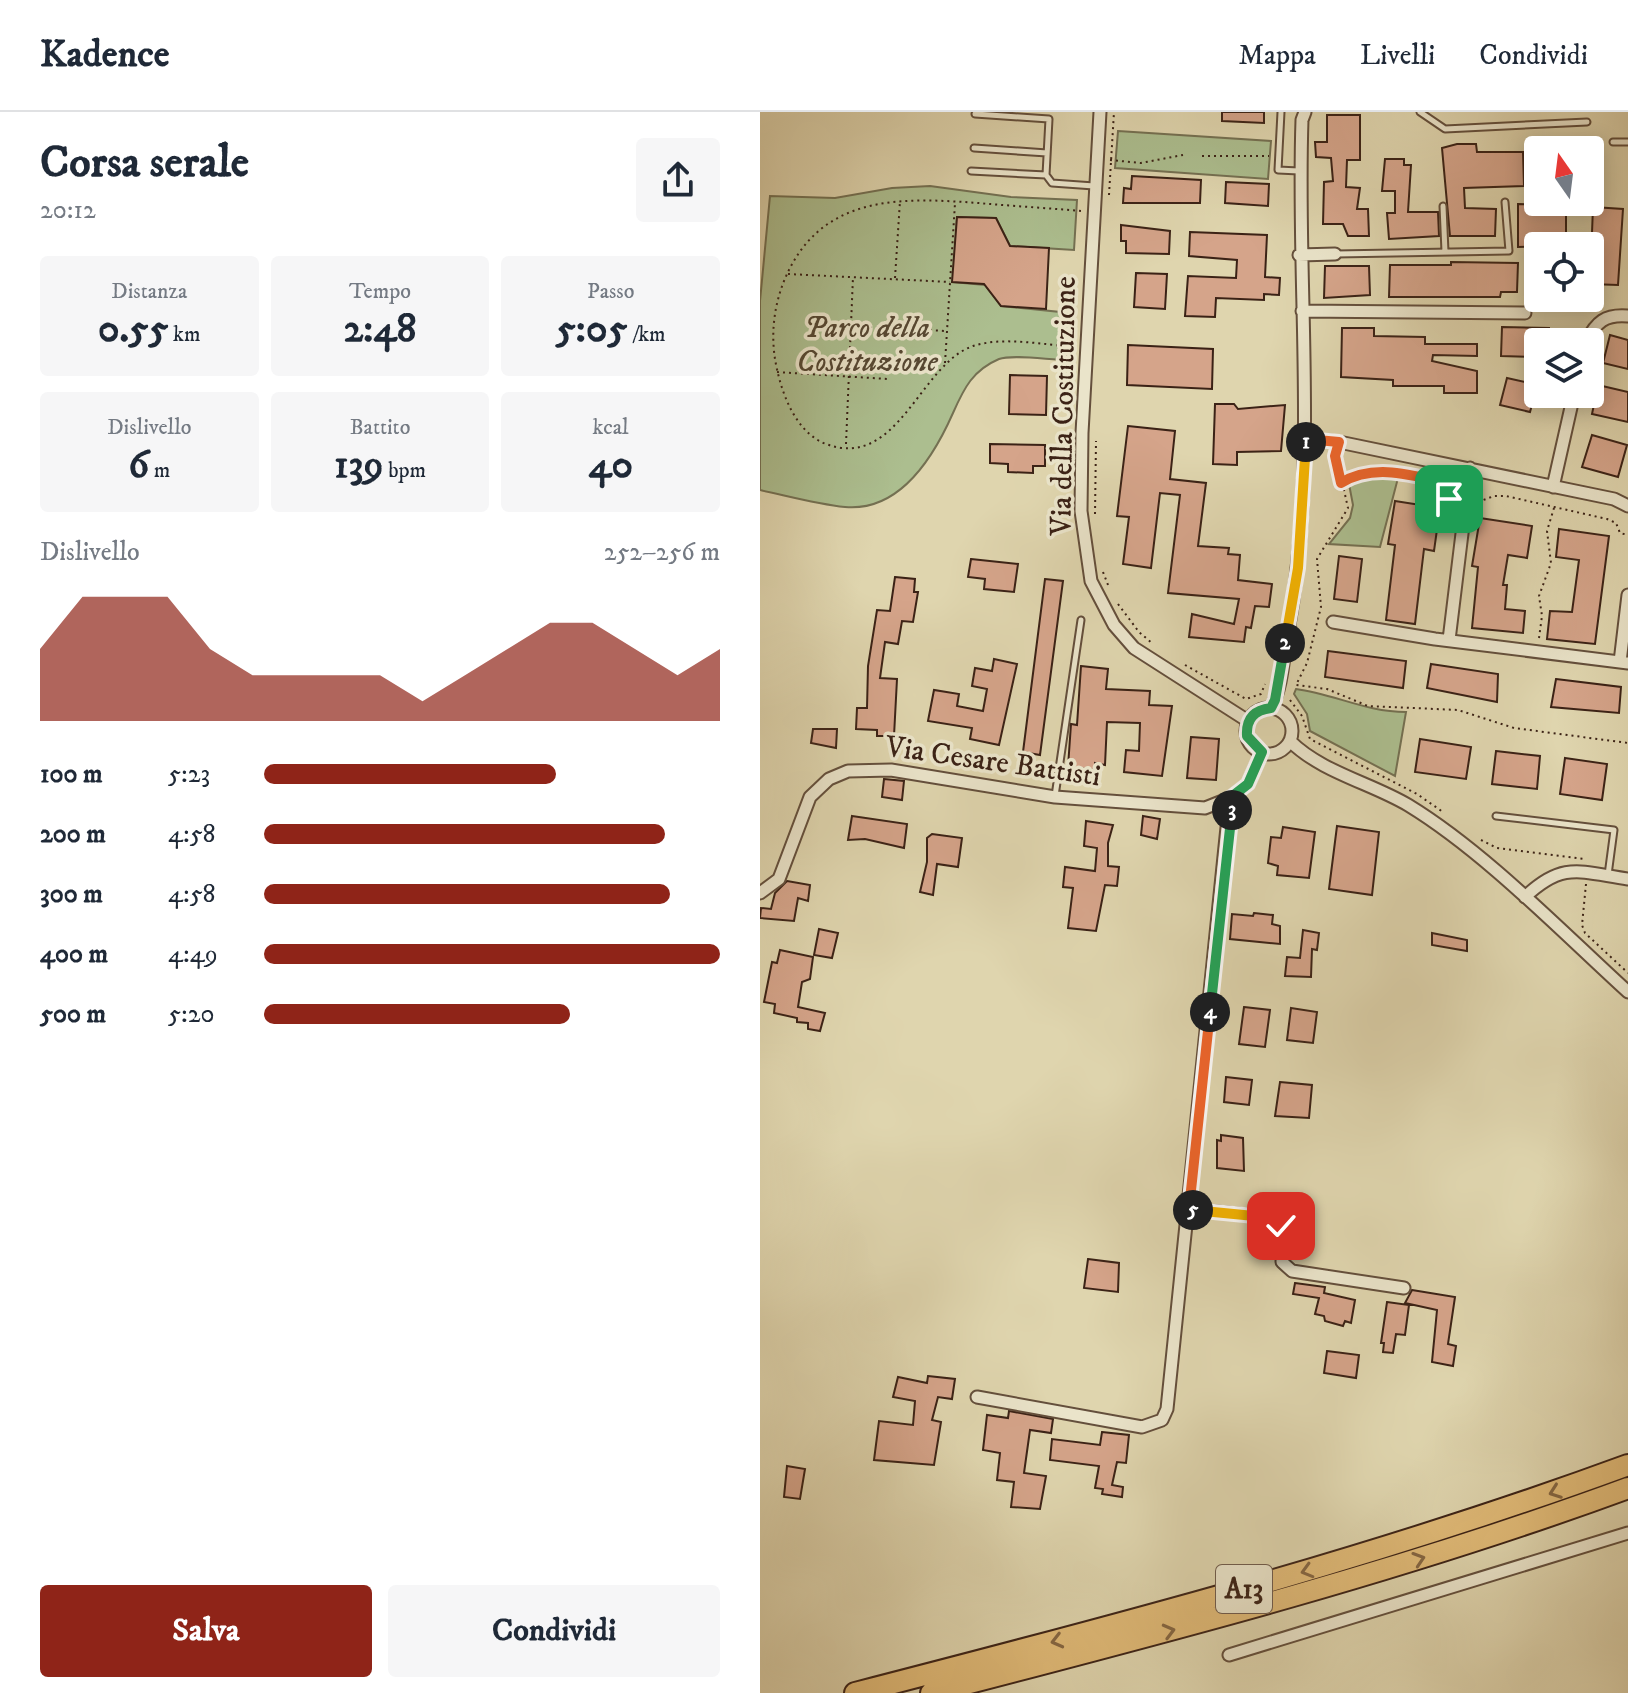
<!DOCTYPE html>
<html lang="it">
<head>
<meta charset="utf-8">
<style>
  body { margin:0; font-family:"IM FELL DW Pica",serif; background:#f6f6f7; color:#1f2937; height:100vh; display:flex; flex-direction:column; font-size:30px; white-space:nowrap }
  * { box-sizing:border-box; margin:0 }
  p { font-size:26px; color:#747a83 }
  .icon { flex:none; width:44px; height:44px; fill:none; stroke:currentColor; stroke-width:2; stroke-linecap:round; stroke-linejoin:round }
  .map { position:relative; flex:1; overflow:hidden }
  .side { display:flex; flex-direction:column; background:#fff; width:760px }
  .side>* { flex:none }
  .needle { width:52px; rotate:346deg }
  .buttons { position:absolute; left:764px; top:24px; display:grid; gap:16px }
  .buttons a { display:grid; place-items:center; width:80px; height:80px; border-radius:8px; background:#fff; box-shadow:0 4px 20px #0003; font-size:40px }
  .pin { position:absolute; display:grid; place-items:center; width:68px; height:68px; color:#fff; margin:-34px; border-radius:16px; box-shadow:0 4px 12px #0006 }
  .km { position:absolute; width:40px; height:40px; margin:-20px; border-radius:50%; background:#222; color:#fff; font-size:22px; line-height:40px; text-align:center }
  .round { display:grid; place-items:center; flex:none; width:84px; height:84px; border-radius:8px; background:#f6f6f7 }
  .headline { display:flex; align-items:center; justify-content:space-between; height:136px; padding:0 40px }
  h1 { font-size:44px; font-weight:800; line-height:60px }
  .metrics { display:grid; grid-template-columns:repeat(3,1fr); gap:12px; height:136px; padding:8px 40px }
  .metrics div { display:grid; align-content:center; border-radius:8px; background:#f6f6f7; text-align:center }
  .metrics b { font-size:40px; font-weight:800 }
  .metrics small { font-size:22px; font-weight:400 }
  .metrics p { font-size:22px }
  .chart { height:224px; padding:16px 40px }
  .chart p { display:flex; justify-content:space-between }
  .chart svg { width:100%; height:144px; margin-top:8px; fill:#8f2418; opacity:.7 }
  .button { display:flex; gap:16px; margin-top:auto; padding:16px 40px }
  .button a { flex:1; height:92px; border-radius:8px; background:#8f2418; color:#fff; font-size:32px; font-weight:800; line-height:92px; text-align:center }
  .button a+a { background:#f6f6f7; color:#1f2937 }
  ul { padding:0 40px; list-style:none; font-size:26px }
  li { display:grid; grid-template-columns:128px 96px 1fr; align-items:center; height:60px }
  li i { height:20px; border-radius:10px; background:#8f2418 }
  header { display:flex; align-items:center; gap:48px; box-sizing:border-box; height:112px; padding:0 40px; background:#fff; border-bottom:2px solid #e0e1e3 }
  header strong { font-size:38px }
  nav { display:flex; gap:44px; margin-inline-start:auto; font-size:28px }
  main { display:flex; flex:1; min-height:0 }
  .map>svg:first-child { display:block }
  .green { fill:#acbe8f; stroke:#747052; stroke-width:2 }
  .building { fill:#d5a48a; stroke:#3b2216; stroke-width:2 }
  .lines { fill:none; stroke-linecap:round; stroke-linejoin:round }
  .lane-casing { stroke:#644f3c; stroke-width:9 }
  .street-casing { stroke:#644f3c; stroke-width:15 }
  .highway-casing { stroke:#3b2216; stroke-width:24 }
  .path { stroke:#3b2216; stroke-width:2; stroke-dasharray:2 4; stroke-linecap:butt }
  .lane { stroke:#eae4ca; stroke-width:5 }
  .street { stroke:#eae4ca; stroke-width:11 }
  .highway { stroke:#e0ba77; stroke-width:20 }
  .oneway { stroke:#856642 }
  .split-1-casing { stroke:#fff; stroke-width:16 }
  .split-2-casing { stroke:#fff; stroke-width:16 }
  .split-3-casing { stroke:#fff; stroke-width:16 }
  .split-4-casing { stroke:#fff; stroke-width:16 }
  .split-5-casing { stroke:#fff; stroke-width:16 }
  .split-6-casing { stroke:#fff; stroke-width:16 }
  .split-1 { stroke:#f0652b; stroke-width:10 }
  .split-2 { stroke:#f5b400; stroke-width:10 }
  .split-3 { stroke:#22a559; stroke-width:10 }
  .split-4 { stroke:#22a559; stroke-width:10 }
  .split-5 { stroke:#f0652b; stroke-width:10 }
  .split-6 { stroke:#f5b400; stroke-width:10 }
  .labels { text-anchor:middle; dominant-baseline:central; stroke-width:7; stroke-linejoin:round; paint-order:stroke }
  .shield { fill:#eae4ca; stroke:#705c4c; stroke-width:2 }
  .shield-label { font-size:28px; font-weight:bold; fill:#3b2216 }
  .park-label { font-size:30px; font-style:italic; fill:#574934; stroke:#eae4ca }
  .street-label { font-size:30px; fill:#3b2216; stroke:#eae4ca }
</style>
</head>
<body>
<header>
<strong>Kadence</strong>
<nav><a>Mappa</a><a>Livelli</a><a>Condividi</a></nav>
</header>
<main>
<section class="side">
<div class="headline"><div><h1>Corsa serale</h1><p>20:12</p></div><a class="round"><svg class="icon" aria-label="share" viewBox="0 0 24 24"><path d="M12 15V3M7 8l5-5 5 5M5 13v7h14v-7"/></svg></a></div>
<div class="metrics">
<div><p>Distanza</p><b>0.55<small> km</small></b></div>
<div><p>Tempo</p><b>2:48</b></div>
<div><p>Passo</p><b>5:05<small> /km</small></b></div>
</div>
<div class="metrics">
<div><p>Dislivello</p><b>6<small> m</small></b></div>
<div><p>Battito</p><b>139<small> bpm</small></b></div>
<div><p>kcal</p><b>40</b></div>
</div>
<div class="chart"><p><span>Dislivello</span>252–256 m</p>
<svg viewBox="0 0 160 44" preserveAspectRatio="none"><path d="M0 44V22L10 6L20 6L30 6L40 22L50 30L60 30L70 30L80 30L90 38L100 30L110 22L120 14L130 14L140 22L150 30L160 22V44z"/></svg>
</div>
<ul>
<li><b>100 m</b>5:23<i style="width:64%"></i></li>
<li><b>200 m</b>4:58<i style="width:88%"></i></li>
<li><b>300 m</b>4:58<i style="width:89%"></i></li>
<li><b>400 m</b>4:49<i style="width:100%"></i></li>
<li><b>500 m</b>5:20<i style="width:67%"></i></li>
</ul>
<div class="button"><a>Salva</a><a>Condividi</a></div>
</section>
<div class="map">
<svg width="868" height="1581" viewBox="0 0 868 1581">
  <rect width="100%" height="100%" fill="#dfd5ae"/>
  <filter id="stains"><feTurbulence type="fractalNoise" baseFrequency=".0025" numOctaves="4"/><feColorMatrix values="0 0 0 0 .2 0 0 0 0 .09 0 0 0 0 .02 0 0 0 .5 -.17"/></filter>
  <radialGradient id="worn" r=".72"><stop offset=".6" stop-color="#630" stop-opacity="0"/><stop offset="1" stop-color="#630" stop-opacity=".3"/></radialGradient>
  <path class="green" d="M358 19 511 29 508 67 355 56Z
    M170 74 251 85 317 88 314 138 250 134 236 106 197 105 193 170 225 173 241 194 310 201 307 248C290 248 253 242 239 247 213 258 204 276 193 301 174 344 140 400 85 395 57 392 28 384 0 378V189L10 84 75 86 132 76Z
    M608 363 638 366 620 435 569 432 590 406 593 393 589 372Z
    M536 577C574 582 606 600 646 600L635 664 550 619 547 602 534 582Z"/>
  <path class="building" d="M462 0H504V11L462 9Z
    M567 3H600V48H587L586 75 600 76 597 97H608L609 124H588L583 112H563L564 70 573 69 571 46 556 45 555 30H567Z
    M697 32H716L717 40H763L764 74 704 76 705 96 736 97 735 124H690L682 36Z
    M625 47H644V53H651L648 100H678L679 124 629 127 627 101H635V79H622Z
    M372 64 441 68 440 91H363L364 76 371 77Z
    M466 70 509 72 508 94 465 91Z
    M758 92 806 93V134L758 135Z
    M833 95 863 97 858 173 830 172Z
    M197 105 236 106 250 134 289 136 286 197 241 194 224 172 192 170Z
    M361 113 410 119 409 142 366 141V129H361Z
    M430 120 507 123 505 165 520 166 519 183 504 182V188L456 186 455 205 425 204 428 164 476 166 477 148 429 144Z
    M691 150 758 151 757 180H741L740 185H629L630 153H691Z
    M565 154H609L610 183 564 186Z
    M376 161 407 162 405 197 374 195Z
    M742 215 789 216V230H778V245L741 244Z
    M582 216H614V224L665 225V232H717V244L673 243 672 249 717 259V281H684V274H633V268L581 265Z
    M850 223 868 228V257L843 251Z
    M368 233 453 237 452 277 367 273Z
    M250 263 287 264 286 303 249 302Z
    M747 266 778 273V291L773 289 770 300 740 293Z
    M838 273 868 280V310L832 302Z
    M455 292H474L478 297 525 293 521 339 477 340V353L453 352Z
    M368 314 415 319 410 367 446 371 438 434 469 436 468 442 480 443 478 468 512 472 509 495 495 494 491 516 486 515 484 530 429 525 432 502 474 512 479 487 408 481 420 383 400 381 391 456 363 452 369 405 357 404Z
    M832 323 867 333 858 365 822 355Z
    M230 332 285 333V354H273V361L248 360V352L230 351Z
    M635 389 680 396 674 439 664 437 655 512 626 508 635 433 628 432Z
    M720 406 772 414 767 446 748 443 743 473H747L745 497 765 499 763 521 712 516 718 455 712 454Z
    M799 417 849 424 835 532 787 527 790 499 812 500 819 448 796 445Z
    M579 444 602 447 597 490 574 487Z
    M211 447 258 452 254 480 224 477 225 467 208 465Z
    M135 465 155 467 154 480H158L153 510 142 509 138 532 125 530 120 566 137 567 134 624H117V618L96 617 97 596H107L108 554 117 498 130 499Z
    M285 467 303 469 280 643 263 640Z
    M568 539 646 549 643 576 565 565Z
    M234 547 257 552 239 633 210 627 212 616 168 609 174 578 199 582 197 594 223 599 227 577 212 574 215 556 232 559Z
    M671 552 738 562 737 590 667 576Z
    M321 554 348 557 346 577 390 579 389 593 412 594 402 664 364 660 366 638 379 639 380 611 347 610 345 653 335 651V658L308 655 311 612 317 613Z
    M796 567 861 575 859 601 791 595Z
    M53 617H77L76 636 51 631Z
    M431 625 459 627 456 668 427 666Z
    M660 627 711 635 706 667 655 660Z
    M736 639 780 644 777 677 732 672Z
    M805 646 847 652 842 688 800 682Z
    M124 667 144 669 142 688 122 685Z
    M92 704 147 712 144 736 105 727 88 728Z
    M383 704 400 707 397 727 381 723Z
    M326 709 353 713 348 731V754L359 755 357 774 345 773 336 819 308 816 313 776 303 775 305 755 335 759 337 736 324 734Z
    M577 714 619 720 612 783 569 777Z
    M523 715 555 720 549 766 517 763 518 754 508 751 511 725 521 726Z
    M172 722 202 726 198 755 177 752 173 783 160 780 167 750V726Z
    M27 769 50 773 48 789 38 786 34 809 0 806 1 796 11 797 15 781Z
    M494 801 513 803 512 812 520 814V832L470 827 472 802 493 804Z
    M59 817 78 821 72 846 54 843Z
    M543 818 559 821 557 838 552 837 551 865 525 864 527 845 540 846Z
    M672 821 707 828V839L672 833Z
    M20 838 53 845 50 867 42 870 38 895 65 901 60 919 48 917V911L37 910V906L14 901 15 892 4 890 12 850 17 851Z
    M484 895 510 898 505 935 479 932Z
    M531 896 557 900 553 931 527 928Z
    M466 965 492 968 489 993 464 990Z
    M520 970 552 973 549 1006 515 1004Z
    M461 1023 483 1026 484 1059 457 1056V1028L461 1029Z
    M328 1147 359 1151 358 1180 324 1176Z
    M535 1171 565 1175 564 1181 595 1188 591 1211 585 1209 583 1214 565 1209 564 1204 555 1202 559 1186 533 1182Z
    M652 1178 695 1185 688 1232 696 1234 693 1254 672 1250 677 1198 645 1191Z
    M627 1190 649 1193 645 1223 636 1222 633 1241 623 1240 624 1231H621Z
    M567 1239 599 1243 596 1266 564 1261Z
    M168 1264 195 1267 192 1287 178 1285 172 1308 181 1310 174 1353 114 1348 119 1309 153 1313 155 1289 133 1285 138 1265 167 1271Z
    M249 1299 293 1307 291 1321 270 1318 264 1361 286 1364 280 1397 251 1395 254 1370 237 1368 240 1341 223 1338 227 1303 248 1306Z
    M342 1320 369 1323 366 1351 357 1350 352 1373 363 1375 362 1385 342 1382 343 1377 335 1376 339 1354 290 1348 292 1327 340 1333Z
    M27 1354 45 1357 40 1387 24 1385Z"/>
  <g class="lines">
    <g class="lane-casing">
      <path id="lane" d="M521 0 518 58 539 59
        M660 0 685 17 827 10
        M215 2 289 7 286 63 292 71 334 74
        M853 30H868
        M214 36 287 41
        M211 59 286 63
        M683 94 685 140
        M576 142 749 139 745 90
        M295 684 321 508
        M736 704 854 718 848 763"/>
    </g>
    <g class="street-casing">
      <path id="street" d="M340 0 322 321 321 399 331 469 354 513 374 536 488 609
        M539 143 575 142
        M542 199 765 201
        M826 230C836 210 845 202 868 204
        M546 327 579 330 854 387 868 394
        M793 375 814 282
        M573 510 675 527 868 551
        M689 528 710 356
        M860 550 868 483
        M511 596C523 574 523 543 528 519 559 349 536 178 542 8L545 0
        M486 619a23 23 0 1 1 46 0a23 23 0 1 1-46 0Z
        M530 629C561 660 611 671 648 693 725 740 801 819 868 880
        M0 781 19 767 50 685 69 667 88 659 131 658 295 685 445 696 470 686 488 672 502 640
        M765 785C803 749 820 760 868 767
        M429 1097 514 1106 523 1122 522 1150 532 1159 644 1176
        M217 1285 382 1315 402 1308 407 1297 470 686
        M469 1543 868 1421"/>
    </g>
    <g class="highway-casing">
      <path id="highway" d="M95 1581C355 1514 615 1446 868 1353
        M171 1581C406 1520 640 1460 868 1376"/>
    </g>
    <path class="path" d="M442 44H509
      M350 48 381 51 423 43
      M349 83 354 0
      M28 162 190 170
      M135 166 140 89
      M92 214 186 219
      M316 235C284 233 244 224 213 234 160 252 138 359 66 332 34 320 20 277 15 247 10 215 16 182 31 154 70 81 148 86 218 91 252 94 287 96 321 99
      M185 251 195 91
      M17 260 128 267
      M86 332 93 165
      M576 342 588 396 557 447 561 495 547 551 536 573 567 577 608 594 698 598 754 616 868 631
      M582 371C612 351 649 363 683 370L692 387
      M718 390 734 384H746L847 407 856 411 860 421 868 423
      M335 402 336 329
      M343 460 348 473
      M358 492 379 520 393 532
      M779 526 782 504 779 484 791 451 787 419 794 396
      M425 553 486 587 501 582 505 572
      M530 588 542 604 550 627 657 682 683 700
      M721 728 737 736 824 747
      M826 772 822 813 825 821 868 861"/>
    <use href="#lane" class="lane"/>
    <use href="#street" class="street"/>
    <use href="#highway" class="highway"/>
  </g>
  <defs><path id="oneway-chevron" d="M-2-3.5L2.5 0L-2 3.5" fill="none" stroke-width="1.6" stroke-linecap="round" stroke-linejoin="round" transform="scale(2)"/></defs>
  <g class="oneway">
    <use href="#oneway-chevron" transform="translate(795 1380) rotate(160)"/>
    <use href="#oneway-chevron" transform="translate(659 1447) rotate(-18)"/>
    <use href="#oneway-chevron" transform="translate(547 1459) rotate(164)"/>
    <use href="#oneway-chevron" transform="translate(409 1519) rotate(-15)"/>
    <use href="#oneway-chevron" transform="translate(297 1529) rotate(166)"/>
  </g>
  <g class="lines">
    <g class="split-1-casing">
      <path id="split-1" d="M546 330V327L579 330 575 344 581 371C612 352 648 362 683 370L689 387"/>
    </g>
    <g class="split-2-casing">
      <path id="split-2" d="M525 531 538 456 546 330"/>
    </g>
    <g class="split-3-casing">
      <path id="split-3" d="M472 698 470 686 488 672 502 640 487 624C486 607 494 598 511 596L515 588 525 531"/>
    </g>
    <g class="split-4-casing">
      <path id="split-4" d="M450 900 472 698"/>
    </g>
    <g class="split-5-casing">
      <path id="split-5" d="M433 1098 429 1097 450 900"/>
    </g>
    <g class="split-6-casing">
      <path id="split-6" d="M433 1098 514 1106 521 1114"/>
    </g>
    <use href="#split-1" class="split-1"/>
    <use href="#split-2" class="split-2"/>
    <use href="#split-3" class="split-3"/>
    <use href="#split-4" class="split-4"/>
    <use href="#split-5" class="split-5"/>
    <use href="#split-6" class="split-6"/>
  </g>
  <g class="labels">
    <rect class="shield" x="456" y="1453" width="56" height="48" rx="6"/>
    <g class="shield-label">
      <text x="484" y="1477">A13</text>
    </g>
    <g class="park-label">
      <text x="107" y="216">Parco della<tspan x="107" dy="34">Costituzione</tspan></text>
    </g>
    <g class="street-label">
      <text transform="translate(304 294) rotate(-89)">Via della Costituzione</text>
      <text transform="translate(233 650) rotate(8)">Via Cesare Battisti</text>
    </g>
  </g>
  <rect width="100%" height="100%" filter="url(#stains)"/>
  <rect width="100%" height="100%" fill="url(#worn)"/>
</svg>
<div class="buttons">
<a><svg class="needle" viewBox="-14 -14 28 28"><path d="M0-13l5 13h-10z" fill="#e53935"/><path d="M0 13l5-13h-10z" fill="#747a83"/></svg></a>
<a><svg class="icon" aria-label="locate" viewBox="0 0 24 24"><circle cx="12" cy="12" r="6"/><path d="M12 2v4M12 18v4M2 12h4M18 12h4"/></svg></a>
<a><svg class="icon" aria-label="layers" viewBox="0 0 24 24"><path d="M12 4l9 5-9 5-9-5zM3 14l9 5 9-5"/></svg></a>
</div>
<div class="pin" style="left:689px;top:387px;background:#1e9e55"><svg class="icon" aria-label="arrive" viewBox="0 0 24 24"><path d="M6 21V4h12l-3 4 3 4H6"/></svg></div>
<div class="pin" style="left:521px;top:1114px;background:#d93025"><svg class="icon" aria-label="check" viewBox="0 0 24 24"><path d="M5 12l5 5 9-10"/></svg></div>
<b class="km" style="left:546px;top:330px">1</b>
<b class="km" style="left:525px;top:531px">2</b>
<b class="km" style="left:472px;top:698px">3</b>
<b class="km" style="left:450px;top:900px">4</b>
<b class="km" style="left:433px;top:1098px">5</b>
</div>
</main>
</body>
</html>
